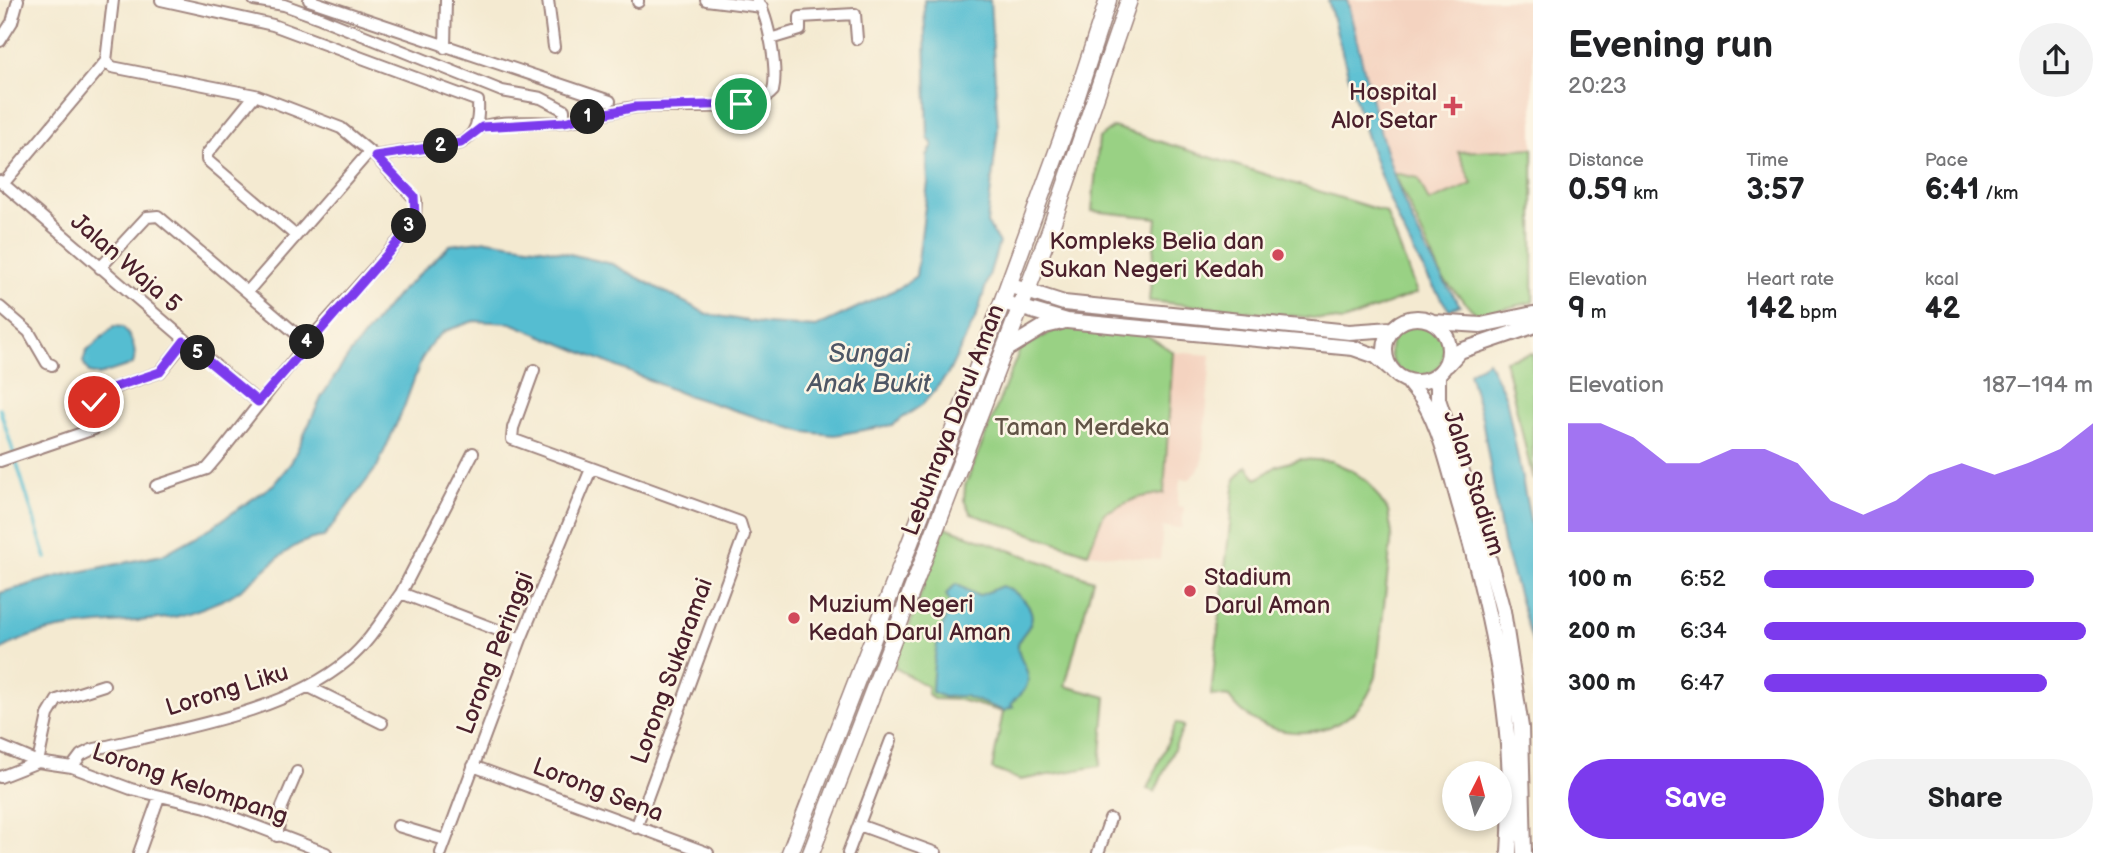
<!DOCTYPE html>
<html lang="en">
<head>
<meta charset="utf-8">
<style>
  body { margin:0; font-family:"Balsamiq Sans",sans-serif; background:#f2f2f2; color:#202124; height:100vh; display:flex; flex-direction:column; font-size:26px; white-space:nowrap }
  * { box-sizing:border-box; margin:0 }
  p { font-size:23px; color:#757577 }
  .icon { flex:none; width:38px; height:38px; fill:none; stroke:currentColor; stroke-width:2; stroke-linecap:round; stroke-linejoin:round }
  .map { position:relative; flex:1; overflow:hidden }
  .side { display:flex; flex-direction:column; background:#fff; width:595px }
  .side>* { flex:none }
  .needle { width:46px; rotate:6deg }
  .fabs { position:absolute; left:1442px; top:761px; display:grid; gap:14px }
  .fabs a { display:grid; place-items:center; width:70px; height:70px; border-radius:50%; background:#fff; box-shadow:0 4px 10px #0003; font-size:35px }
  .pin { position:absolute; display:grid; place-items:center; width:60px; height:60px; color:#fff; margin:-30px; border:4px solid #fff; border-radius:50%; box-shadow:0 2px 7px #0007 }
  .km { position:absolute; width:35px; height:35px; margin:-18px; border-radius:50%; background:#222; color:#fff; font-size:19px; line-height:35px; text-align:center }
  .round { display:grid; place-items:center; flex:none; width:74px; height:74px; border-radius:37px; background:#f2f2f2 }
  .summary { display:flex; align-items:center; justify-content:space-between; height:119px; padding:0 35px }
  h1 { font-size:38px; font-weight:700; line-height:52px }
  .metrics { display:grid; grid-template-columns:repeat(3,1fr); gap:10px; height:119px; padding:7px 35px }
  .metrics div { display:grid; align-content:center }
  .metrics b { font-size:30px; font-weight:700 }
  .metrics small { font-size:19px; font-weight:400 }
  .metrics p { font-size:19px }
  .chart { height:196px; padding:14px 35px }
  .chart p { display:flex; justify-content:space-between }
  .chart svg { width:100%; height:126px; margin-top:7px; fill:#7c3aed; opacity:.7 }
  .action { display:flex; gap:14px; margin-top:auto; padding:14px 35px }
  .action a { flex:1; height:80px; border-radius:42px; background:#7c3aed; color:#fff; font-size:28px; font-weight:700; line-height:80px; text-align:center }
  .action a+a { background:#f2f2f2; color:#202124 }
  ul { padding:0 35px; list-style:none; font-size:23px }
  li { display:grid; grid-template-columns:112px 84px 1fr; align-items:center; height:52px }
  li i { height:18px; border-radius:9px; background:#7c3aed }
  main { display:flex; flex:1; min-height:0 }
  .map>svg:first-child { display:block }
  .built { fill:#f4d3c0 }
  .green { fill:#99d184; stroke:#727858; stroke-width:2 }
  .water { fill:#54bdd1; stroke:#4f6e7e; stroke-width:2 }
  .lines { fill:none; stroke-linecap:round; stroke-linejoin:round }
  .stream { stroke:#54bdd1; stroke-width:3.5 }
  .street-casing { stroke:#9f847e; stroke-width:14 }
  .secondary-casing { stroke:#9f847e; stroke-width:18 }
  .primary-casing { stroke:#9f847e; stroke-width:19 }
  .street { stroke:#fff; stroke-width:10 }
  .secondary { stroke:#fff; stroke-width:14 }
  .primary { stroke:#fff; stroke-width:16 }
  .route-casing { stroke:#fff; stroke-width:14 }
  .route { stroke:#7c3aed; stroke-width:9 }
  .poi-dot { fill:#d1495b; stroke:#fcf5e5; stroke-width:2.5 }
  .labels { text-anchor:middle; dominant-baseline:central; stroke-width:5; stroke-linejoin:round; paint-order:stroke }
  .poi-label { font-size:24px; fill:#4a1f2b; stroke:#fcf5e5; text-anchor:end }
  .street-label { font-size:24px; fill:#4a1f2b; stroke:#fcf5e5 }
  .park-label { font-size:24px; fill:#625446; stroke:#fcf5e5 }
  .water-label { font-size:26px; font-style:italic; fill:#4e5665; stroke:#fcf5e5 }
</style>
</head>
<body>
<main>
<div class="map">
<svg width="1533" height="853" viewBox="0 0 1533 853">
  <rect width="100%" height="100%" fill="#fcf5e5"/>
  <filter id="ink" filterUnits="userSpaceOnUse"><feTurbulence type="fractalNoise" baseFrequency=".0143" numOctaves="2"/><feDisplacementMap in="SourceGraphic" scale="14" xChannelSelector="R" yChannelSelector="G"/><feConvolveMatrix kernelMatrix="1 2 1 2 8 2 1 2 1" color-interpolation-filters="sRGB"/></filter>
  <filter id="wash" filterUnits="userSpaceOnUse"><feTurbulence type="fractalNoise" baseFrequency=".00686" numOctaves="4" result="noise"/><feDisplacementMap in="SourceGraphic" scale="28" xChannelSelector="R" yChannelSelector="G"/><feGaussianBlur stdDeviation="1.57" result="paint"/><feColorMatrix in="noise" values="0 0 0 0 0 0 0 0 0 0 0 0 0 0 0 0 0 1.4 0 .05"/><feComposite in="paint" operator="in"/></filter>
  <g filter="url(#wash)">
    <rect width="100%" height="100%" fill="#f4ead1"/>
    <path class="built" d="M1347 0H1533V148L1459 152 1472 184 1429 202 1394 173 1391 174Z
      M1173 352 1211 355 1202 464 1190 479H1180L1177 506 1184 507 1182 528 1163 527 1160 560 1088 553 1104 513 1137 498 1164 492Z"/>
    <path class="green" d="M1113 127 1386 212 1417 293 1343 321 1149 301 1157 218 1092 211 1099 138Z
      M1533 148V302L1477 315 1443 279 1394 173 1418 178 1429 202 1472 184 1458 152Z
      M1390 350a27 27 0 1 1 54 0a27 27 0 1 1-54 0Z
      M1060 327 1142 332 1173 352 1164 493 1137 498 1104 513 1088 553 971 514 964 500 965 486 1020 349Z
      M1533 353V480L1505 360Z
      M1300 459 1331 461 1351 470 1368 482 1388 511 1392 534 1376 677C1372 687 1368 698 1360 706 1326 745 1257 739 1229 697L1211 695 1235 479 1247 466 1257 479 1277 466Z
      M945 527 1093 580 1065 686 1106 697 1100 766 1020 780 992 769 1003 712 960 700 933 699 927 693 928 687 894 667Z
      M1176 723 1184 726 1155 792 1147 789Z"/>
    <path class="water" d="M924 0H990L998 128 987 223 999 243 977 315 948 374 923 404 892 425 835 435 804 432 683 394 511 323 474 321 445 331 433 341 421 360 404 407 377 467 324 537C283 539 257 587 220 601 205 607 189 614 174 617 115 626 53 619 0 650V593L59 576 162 555 212 527 274 484 291 463 322 396 349 355 396 296 450 245 487 240 548 249 612 264 707 314 765 324 816 327 899 288 916 276 928 183 927 156 933 145 928 138Z
      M1328 0H1347C1375 111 1392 210 1460 305L1449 310C1384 219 1357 107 1328 0Z
      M114 326 123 327C132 339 138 350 133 364L99 375 89 373 83 362 86 352Z
      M1488 361 1506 397 1533 535V644L1503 543 1482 418 1469 373Z
      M956 584 978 596 1002 586C1014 590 1036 606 1031 621 1029 631 1019 635 1018 645 1016 660 1034 670 1026 687 1023 694 1016 697 1011 704L1013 707 1004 711 964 696 944 697 932 692C933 658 937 636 951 605L946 594Z"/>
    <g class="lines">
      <path class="stream" d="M0 409 46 558"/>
    </g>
  </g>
  <g filter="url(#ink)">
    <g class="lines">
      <g class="street-casing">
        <path id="street" d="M161 0 273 25 478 101C479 120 477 134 461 143L375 156
          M254 0 284 5 320 18 502 91 541 98 564 110V122
          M309 0 610 101
          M548 0 554 47
          M638 0V2
          M706 0 762 7
          M770 39 800 30V17L855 14 857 39
          M0 41 12 22 18 0
          M445 48 446 0
          M106 61 112 67 255 95 341 128 375 156 416 200 415 217 403 236 307 343 218 456 207 469 156 486
          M106 61 113 0
          M255 95 207 154V160L295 235
          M476 129C499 118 536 124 562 122 587 120 611 110 636 107 668 104 754 115 773 91 778 70 769 18 757 0
          M0 181 258 402
          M3 184 106 61
          M100 268 147 217 158 216 307 343
          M249 290 369 152
          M0 307 29 332 47 363 52 365
          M534 370 513 428 512 439 740 522 744 535 636 828
          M0 461 94 429C102 417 90 405 96 394L160 372 185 341
          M401 593 473 453
          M309 687 382 723
          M0 746 38 762 72 767 131 789 206 807 326 853
          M38 762 48 715 57 700 104 685
          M473 766 708 853
          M72 767 81 755 91 750C171 730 285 714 348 660 370 642 385 615 401 593L521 639
          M0 777 38 762
          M859 825 936 853
          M398 826 445 840
          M277 836 282 807 297 772
          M139 853 159 797
          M441 853 521 639 591 469
          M848 853 891 740
          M1098 853 1110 819"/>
      </g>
      <g class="secondary-casing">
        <path id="secondary" d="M1008 285 1064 303 1349 332 1392 329
          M1002 302 1067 321 1353 348 1376 356 1391 369
          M1385 350a32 32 0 1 1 64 0a32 32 0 1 1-64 0Z
          M1433 322 1481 325 1533 314
          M1004 351 1045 326 1062 322
          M1447 365 1460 351 1533 326
          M1438 374V399L1481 529 1503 611 1521 727 1524 853
          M1408 381C1413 389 1420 395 1424 402 1441 431 1450 471 1459 503 1493 616 1517 734 1509 853"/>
      </g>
      <g class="primary-casing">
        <path id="primary" d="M790 853 986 346 1073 108 1108 0
          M811 853 1049 233 1129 0"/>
      </g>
      <use href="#street" class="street"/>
      <use href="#secondary" class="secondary"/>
      <use href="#primary" class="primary"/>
    </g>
  </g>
  <g class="lines" filter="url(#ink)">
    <g class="route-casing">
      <path id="route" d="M94 402 93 397 100 392 160 372 184 341 258 402 403 236 415 217 414 196 375 156 461 143 482 127 564 122 636 107 741 104"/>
    </g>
    <use href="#route" class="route"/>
  </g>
  <g class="poi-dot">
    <path d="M1449.5 95.5h7v7h7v7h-7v7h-7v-7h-7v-7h7z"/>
    <circle cx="1278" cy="255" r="7"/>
    <circle cx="1190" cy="591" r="7"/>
    <circle cx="794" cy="618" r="7"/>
  </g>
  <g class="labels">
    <g class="poi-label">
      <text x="1437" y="92">Hospital<tspan x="1437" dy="28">Alor Setar</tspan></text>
      <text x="1264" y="241">Kompleks Belia dan<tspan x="1264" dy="28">Sukan Negeri Kedah</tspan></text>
      <text x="1204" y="577" text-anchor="start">Stadium<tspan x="1204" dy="28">Darul Aman</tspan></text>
      <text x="808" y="604" text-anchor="start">Muzium Negeri<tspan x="808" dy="28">Kedah Darul Aman</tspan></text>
    </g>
    <g class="street-label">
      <text transform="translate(126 263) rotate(41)">Jalan Waja 5</text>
      <text transform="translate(953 420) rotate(-69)">Lebuhraya Darul Aman</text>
      <text transform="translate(1474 483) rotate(72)">Jalan Stadium</text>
      <text transform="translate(495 653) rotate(-69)">Lorong Peringgi</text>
      <text transform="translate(672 671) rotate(-70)">Lorong Sukaramai</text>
      <text transform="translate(227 690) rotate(-17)">Lorong Liku</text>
      <text transform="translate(190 784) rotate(19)">Lorong Kelompang</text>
      <text transform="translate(598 790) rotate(21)">Lorong Sena</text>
    </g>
    <g class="park-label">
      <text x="1082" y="427">Taman Merdeka</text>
    </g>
    <g class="water-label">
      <text x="869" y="354">Sungai<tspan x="869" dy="30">Anak Bukit</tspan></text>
    </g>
  </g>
</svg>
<div class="fabs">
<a><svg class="needle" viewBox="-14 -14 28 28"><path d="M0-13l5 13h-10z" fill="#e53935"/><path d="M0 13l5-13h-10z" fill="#757577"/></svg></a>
</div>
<div class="pin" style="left:741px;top:104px;background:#1e9e55"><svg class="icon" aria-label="arrive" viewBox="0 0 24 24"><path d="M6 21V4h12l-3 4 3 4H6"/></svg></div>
<div class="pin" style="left:94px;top:402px;background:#d93025"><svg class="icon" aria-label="check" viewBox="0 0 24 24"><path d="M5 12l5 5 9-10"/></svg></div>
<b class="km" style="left:588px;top:117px">1</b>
<b class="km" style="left:441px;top:146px">2</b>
<b class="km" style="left:409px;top:226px">3</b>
<b class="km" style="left:307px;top:342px">4</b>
<b class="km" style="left:198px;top:353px">5</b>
</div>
<section class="side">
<div class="summary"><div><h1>Evening run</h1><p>20:23</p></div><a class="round"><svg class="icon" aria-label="share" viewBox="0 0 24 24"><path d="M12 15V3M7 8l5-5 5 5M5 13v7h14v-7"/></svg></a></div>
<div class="metrics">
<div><p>Distance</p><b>0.59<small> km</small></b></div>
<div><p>Time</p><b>3:57</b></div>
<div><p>Pace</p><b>6:41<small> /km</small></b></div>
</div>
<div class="metrics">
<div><p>Elevation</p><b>9<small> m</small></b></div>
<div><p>Heart rate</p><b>142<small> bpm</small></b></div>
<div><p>kcal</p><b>42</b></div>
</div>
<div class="chart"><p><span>Elevation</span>187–194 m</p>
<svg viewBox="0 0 160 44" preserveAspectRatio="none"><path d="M0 44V6L10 6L20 11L30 20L40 20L50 15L60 15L70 20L80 33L90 38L100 33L110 24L120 20L130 24L140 20L150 15L160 6V44z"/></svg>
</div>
<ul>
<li><b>100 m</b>6:52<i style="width:82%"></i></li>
<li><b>200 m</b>6:34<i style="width:98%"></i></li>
<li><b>300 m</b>6:47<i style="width:86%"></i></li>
</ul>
<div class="action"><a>Save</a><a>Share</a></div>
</section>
</main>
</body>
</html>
